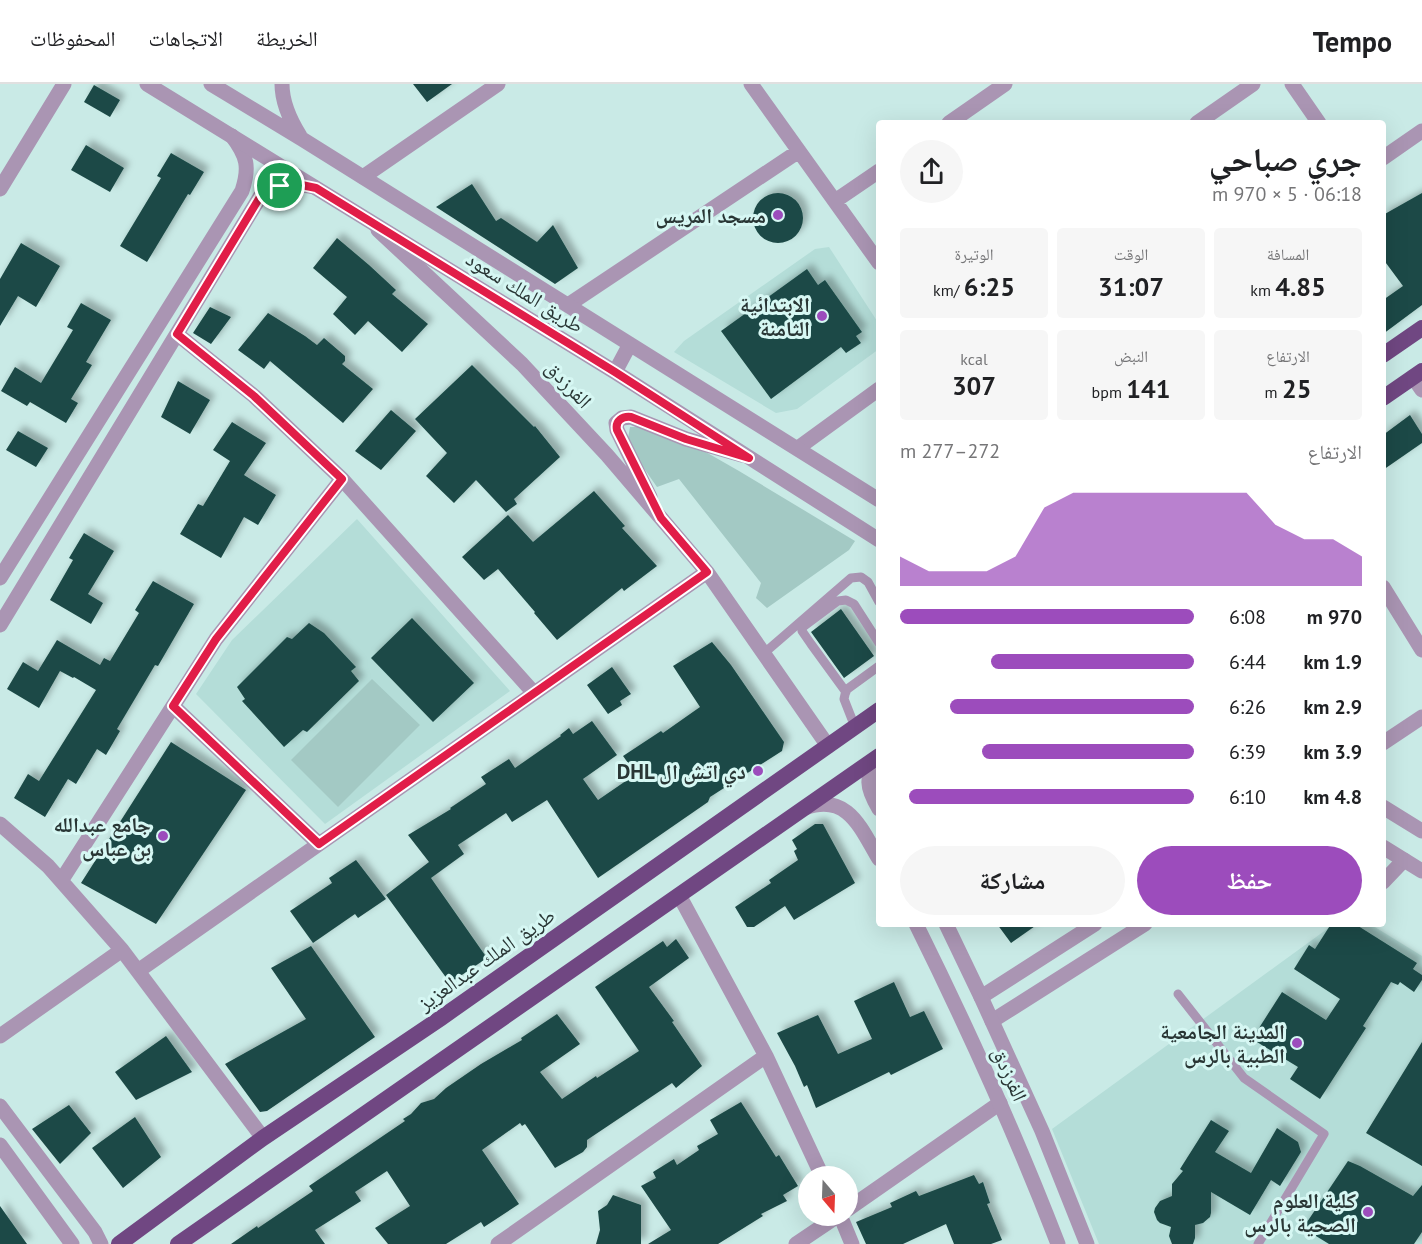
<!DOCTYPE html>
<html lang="ar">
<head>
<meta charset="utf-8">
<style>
  body { margin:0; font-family:"PT Sans","Noto Naskh Arabic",sans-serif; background:#f6f6f6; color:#202124; direction:rtl; height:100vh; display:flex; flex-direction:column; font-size:22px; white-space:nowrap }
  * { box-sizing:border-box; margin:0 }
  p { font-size:20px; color:#757577 }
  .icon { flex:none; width:33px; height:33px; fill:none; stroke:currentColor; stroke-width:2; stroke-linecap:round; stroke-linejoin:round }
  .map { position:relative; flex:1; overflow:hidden; direction:ltr }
  .panel { position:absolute; left:876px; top:36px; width:510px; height:807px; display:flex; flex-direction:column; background:#fff; border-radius:6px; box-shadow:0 6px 24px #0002; direction:rtl }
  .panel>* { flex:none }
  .needle { width:39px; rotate:161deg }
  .controls { position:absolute; left:798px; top:1082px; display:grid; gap:12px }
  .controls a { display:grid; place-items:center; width:60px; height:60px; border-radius:50%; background:#fff; box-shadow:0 6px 24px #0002; font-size:30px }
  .pin { position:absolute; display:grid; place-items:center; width:51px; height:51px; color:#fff; margin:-26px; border:3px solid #fff; border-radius:50%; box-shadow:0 2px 6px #0007 }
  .round { display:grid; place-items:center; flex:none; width:63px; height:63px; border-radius:32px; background:#f6f6f6 }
  .head { display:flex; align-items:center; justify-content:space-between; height:102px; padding:0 24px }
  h1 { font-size:33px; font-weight:700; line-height:45px }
  .metrics { display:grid; grid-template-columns:repeat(3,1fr); gap:9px; height:102px; padding:6px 24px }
  .metrics div { display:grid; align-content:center; border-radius:6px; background:#f6f6f6; text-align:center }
  .metrics b { font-size:26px; font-weight:700 }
  .metrics small { font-size:16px; font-weight:400 }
  .metrics p { font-size:16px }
  .chart { height:168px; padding:12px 24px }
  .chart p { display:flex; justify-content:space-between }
  .chart svg { width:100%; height:108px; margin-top:6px; fill:#9c4cbc; opacity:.7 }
  .button { display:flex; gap:12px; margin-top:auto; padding:12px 24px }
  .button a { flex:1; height:69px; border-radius:36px; background:#9c4cbc; color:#fff; font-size:24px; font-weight:700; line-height:69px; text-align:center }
  .button a+a { background:#f6f6f6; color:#202124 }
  ul { padding:0 24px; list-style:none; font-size:20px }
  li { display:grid; grid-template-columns:96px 72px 1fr; align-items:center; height:45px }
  li i { height:15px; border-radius:8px; background:#9c4cbc }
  header { display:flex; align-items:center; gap:36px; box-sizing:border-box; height:84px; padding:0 30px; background:#fff; border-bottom:2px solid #e0e0e0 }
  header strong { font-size:28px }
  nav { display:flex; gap:33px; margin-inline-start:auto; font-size:21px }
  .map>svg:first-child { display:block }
  .built { fill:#b4ddd8 }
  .green { fill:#a3c9c4 }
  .building { fill:#1c4a46; filter:url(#shadow) }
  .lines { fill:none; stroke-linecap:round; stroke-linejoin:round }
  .service { stroke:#aa95b3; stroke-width:9 }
  .minor { stroke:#aa95b3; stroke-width:15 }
  .tertiary { stroke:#aa95b3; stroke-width:15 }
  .trunk { stroke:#704782; stroke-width:16 }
  .route-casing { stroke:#fff; stroke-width:12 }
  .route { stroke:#e11d48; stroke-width:8 }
  .poi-dot { fill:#9c4cbc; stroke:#d6f7f3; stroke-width:2 }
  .labels { text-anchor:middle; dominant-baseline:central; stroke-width:6; stroke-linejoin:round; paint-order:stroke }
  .poi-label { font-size:21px; font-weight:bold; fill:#293635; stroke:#d6f7f3; text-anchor:end }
  .street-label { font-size:21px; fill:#293635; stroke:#d6f7f3 }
</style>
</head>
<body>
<header>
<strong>Tempo</strong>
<nav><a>الخريطة</a><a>الاتجاهات</a><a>المحفوظات</a></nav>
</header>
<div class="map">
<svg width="1422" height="1160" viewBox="0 0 1422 1160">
  <defs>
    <filter id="shadow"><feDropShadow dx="5.5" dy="-5.5" stdDeviation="3" flood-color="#0004"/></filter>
  </defs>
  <rect width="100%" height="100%" fill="#c9eae6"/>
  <path class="built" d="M829 163 879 240V265L797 325 776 329 674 268 684 257 815 165Z
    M357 435 510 607 325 740 196 610 232 556Z
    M1334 840H1370L1422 872V1160H1099L1052 1045Z"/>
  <path class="green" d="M630 343H646L704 367 739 387 855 457 849 466 767 524 756 514 761 499 679 395 657 403 627 360Z
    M372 595 420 641 338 723 291 676Z"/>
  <path class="building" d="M413 0H452L427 18Z
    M94 1 120 16 110 33 84 18Z
    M86 61 124 84 110 108 71 86Z
    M171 69 204 88 190 111 188 110 147 178 120 162 161 94 157 92Z
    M472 100 496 137 501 134 537 158 553 141 578 184 555 200 436 123Z
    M1422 109V221L1383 250V216L1403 202 1383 175V131Z
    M753 134a25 25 0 1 1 50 0a25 25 0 1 1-50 0Z
    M337 154 369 181 396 206 392 210 428 240 402 268 368 237 355 251 333 230 347 213 313 184Z
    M21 159 60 182 36 223 18 212 0 242V195Z
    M807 185 818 201 825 196 862 248 856 252 861 259 846 269 841 263 771 315 721 247Z
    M81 219 111 236 86 278 92 281 71 315 78 319 66 339 30 318 27 322 1 307 15 283 41 299 73 246 67 243Z
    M210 223 231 233 211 260 193 249Z
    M268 229 305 252 317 261 324 254 345 272V277L342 280 373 305 343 339 270 277 264 285 238 266Z
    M472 281 534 343 535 342 560 373 514 415 517 420 506 428 476 396 454 419 426 392 447 369 415 335Z
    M178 297 210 316 190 350 161 333Z
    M391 326 416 347 381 386 355 367Z
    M1410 331 1422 350V359L1383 386V351Z
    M232 338 266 359 244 391 276 411 258 441 244 433 221 474 180 450 198 420 203 422 230 377 213 366Z
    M18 347 48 364 36 383 6 366Z
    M594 407 625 442 622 444 657 482 624 507 622 504 557 556 534 529 535 528 498 485 484 496 462 473 508 431 533 458Z
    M84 449 114 467 88 510 103 519 91 540 50 516 73 476 69 474Z
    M153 497 194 520 158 582 155 581 117 645 120 647 106 671 97 665 76 700 68 695 45 733 14 714 28 690 39 697 96 606 74 593 73 594 60 587 39 624 7 605 23 578 38 587 57 556 100 581 104 574 110 577 139 529 135 526Z
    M841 525 874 572 844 594 811 548Z
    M412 534 474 599 433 638 371 574Z
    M309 539 324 549 356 583 351 587 359 597 307 648 303 646 284 663 242 617 245 615 237 603 287 553 292 555Z
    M712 558 731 581 784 658 782 667 710 713 708 718 598 794 547 716 512 738 506 729 458 761 464 770 431 794 487 874 450 899 386 811 429 778 408 751 451 725 450 724 486 700 481 693 509 675 515 684 561 652 560 651 569 644 573 650 592 637 617 671 583 695 598 716 636 690 623 672 661 647 663 649 700 623 673 582Z
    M612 583 631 610 620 617 622 621 608 630 587 601Z
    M171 658 246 706 156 840 81 799Z
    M815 740H823L855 799 794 836 785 822 754 843H747L735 823 771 799 769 796 798 776 794 767 797 765 792 756Z
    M356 776 386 815 358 834 355 830 313 859 290 827 332 799 329 794Z
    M997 840H1038L1011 859Z
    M1331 840H1355L1417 879 1413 885 1422 891V896L1414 908 1400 898 1398 901 1391 898 1363 942 1366 944 1320 1015 1290 995 1298 983 1252 955 1282 908 1326 936 1340 915 1294 885 1309 861 1315 865Z
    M676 855 689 874 649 903 674 937 672 938 702 982 676 1004 672 999 587 1056V1063L583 1068 555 1084 525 1040 522 1042 520 1039 482 1066 519 1120 484 1143 481 1138 446 1160H388L375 1144 410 1122 387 1087 355 1108 361 1117 315 1146 325 1160H231L257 1142 258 1144 313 1107 309 1102 405 1037 403 1035 411 1030 421 1019 434 1015 446 1004 481 980 522 956 521 954 557 930 580 960 540 988 562 1015 596 992 597 994 639 967 595 903 663 857 667 863Z
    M311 862 375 953 267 1027 260 1028 225 980 306 935 271 884Z
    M894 898 910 933 924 927 943 965 891 991 889 988 816 1024 807 1001 804 1003 795 982 777 949 818 931 838 970 872 955 854 917Z
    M166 952 192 988 136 1016 115 988Z
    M1422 958V1082L1366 1049Z
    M741 1018 776 1073 779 1071 798 1102 783 1111 787 1117 761 1130 763 1132 718 1160H648L671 1146 641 1102 656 1094 653 1088 674 1075 677 1081 699 1066 697 1062 718 1050 710 1036Z
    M69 1021 91 1049 60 1080 32 1045Z
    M135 1033 161 1073 123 1104 92 1064Z
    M1211 1036 1229 1047 1215 1068 1251 1089 1277 1044 1298 1058 1301 1068 1280 1102 1271 1096 1250 1131 1211 1108V1129L1210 1133 1203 1139 1195 1141V1154L1193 1160H1172L1169 1152 1171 1143 1160 1139 1157 1136 1154 1128 1155 1124 1160 1117 1172 1112V1100L1183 1087 1180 1085Z
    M1348 1077 1360 1082 1413 1112 1422 1101V1148L1414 1160H1329L1303 1144Z
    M974 1091 979 1100 983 1098 990 1119 987 1120 1002 1156 991 1160H954L946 1140 903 1160H866L856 1138 892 1123 890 1119 916 1107 919 1112Z
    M613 1111 641 1121V1160H596L600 1146 598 1127 607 1121Z
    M0 1122 27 1160H0Z"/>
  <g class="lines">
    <path class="service" d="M763 570 851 494 861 493 868 498 879 518
      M846 608 811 560 802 547 803 543 838 517 846 516 854 520 879 559
      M855 643 844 615 846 606 879 582
      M1178 910 1244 994 1324 1050 1258 1160"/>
    <path class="minor" d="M751 0 879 179
      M1292 0 1319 39
      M949 39 1005 0
      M1197 39 1253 0
      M1383 74 1422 47
      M363 93 498 0
      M0 105 64 0
      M835 117 879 87
      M378 146 522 280 607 371 707 488 828 662
      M568 221 799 67
      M177 250 254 312 342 395 534 609
      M1413 293 1422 306
      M798 364 879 305
      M650 413 617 346 616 339 622 334 631 333 686 355 742 371
      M0 494 242 107C250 83 247 72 232 52
      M1383 503 1422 566
      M0 541 260 113C280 99 291 98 314 103
      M173 622 319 760
      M1383 659 1422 633
      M0 740 48 782 122 866 263 1054
      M61 797 216 555 342 395
      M1383 798 1404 776
      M679 811 766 972 822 1092
      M138 887 707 488
      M981 913 1095 840
      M992 937 1145 840
      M0 952 122 866
      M848 1125 1000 1019
      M840 1131 852 1160
      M498 1160 766 972
      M796 1160 839 1131"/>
    <path class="tertiary" d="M147 0 615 288 879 456
      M211 0 302 55 879 416
      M282 0C282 19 290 36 300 52
      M615 288 630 260
      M879 672C865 694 866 703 879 725
      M1383 723 1422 747
      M805 724C848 708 861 745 879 775
      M1383 763 1422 787
      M916 840C968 945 1016 1051 1058 1160
      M946 840 981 913 1042 1047 1087 1160
      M0 1022 95 1148 101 1160
      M0 1061 72 1160"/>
    <path class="trunk" d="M1383 271 1422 244
      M1383 314 1422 287
      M119 1160 263 1054 441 934 879 626
      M178 1160 879 672"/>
  </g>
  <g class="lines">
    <g class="route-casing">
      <path id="route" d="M292 99 316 104 615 288 749 374 686 355 631 333C622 332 615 337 617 346L661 434 707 488 319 760 173 622 216 555 342 395 254 312 177 250 260 113C271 106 280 102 292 99Z"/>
    </g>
    <use href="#route" class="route"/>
  </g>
  <g class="poi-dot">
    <circle cx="778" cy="131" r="6"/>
    <circle cx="822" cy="232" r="6"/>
    <circle cx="758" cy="687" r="6"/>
    <circle cx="163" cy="752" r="6"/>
    <circle cx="1297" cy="959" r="6"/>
    <circle cx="1368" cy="1128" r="6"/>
  </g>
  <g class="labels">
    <g class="poi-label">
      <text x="766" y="131">مسجد المريس</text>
      <text x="810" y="220">الابتدائية<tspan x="810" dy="24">الثامنة</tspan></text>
      <text x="746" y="687">DHL دي اتش ال</text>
      <text x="151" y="740">جامع عبدالله<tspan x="151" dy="24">بن عباس</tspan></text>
      <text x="1285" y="947">المدينة الجامعية<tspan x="1285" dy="24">الطبية بالرس</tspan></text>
      <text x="1356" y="1116">كلية العلوم<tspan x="1356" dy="24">الصحية بالرس</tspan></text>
    </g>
    <g class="street-label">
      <text transform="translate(525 208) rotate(32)">طريق الملك سعود</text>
      <text transform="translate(569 300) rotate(47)">الفرزدق</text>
      <text transform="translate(486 875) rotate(-35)">طريق الملك عبدالعزيز</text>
      <text transform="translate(1010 990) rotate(66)">الفرزدق</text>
    </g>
  </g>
</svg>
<div class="controls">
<a><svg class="needle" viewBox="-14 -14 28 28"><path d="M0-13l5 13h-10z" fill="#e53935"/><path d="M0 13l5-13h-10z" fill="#757577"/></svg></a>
</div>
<div class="pin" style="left:280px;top:102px;background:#1e9e55"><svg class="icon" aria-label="arrive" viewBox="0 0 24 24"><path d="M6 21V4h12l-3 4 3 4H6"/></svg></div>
<section class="panel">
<div class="head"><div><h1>جري صباحي</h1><p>06:18 · 5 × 970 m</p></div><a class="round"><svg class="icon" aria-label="share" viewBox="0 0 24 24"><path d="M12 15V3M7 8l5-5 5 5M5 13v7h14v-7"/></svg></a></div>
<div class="metrics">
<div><p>المسافة</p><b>4.85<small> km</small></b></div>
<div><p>الوقت</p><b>31:07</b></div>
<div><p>الوتيرة</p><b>6:25<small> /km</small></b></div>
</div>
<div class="metrics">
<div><p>الارتفاع</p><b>25<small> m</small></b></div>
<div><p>النبض</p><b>141<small> bpm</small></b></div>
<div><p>kcal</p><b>307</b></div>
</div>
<div class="chart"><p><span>الارتفاع</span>272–277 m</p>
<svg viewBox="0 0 160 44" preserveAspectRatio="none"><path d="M0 44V32L10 38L20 38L30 38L40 32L50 12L60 6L70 6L80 6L90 6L100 6L110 6L120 6L130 19L140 25L150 25L160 32V44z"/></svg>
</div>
<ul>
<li><b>970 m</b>6:08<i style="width:100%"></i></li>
<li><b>1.9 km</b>6:44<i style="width:69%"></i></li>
<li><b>2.9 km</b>6:26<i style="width:83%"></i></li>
<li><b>3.9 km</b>6:39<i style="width:72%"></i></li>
<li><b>4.8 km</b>6:10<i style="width:97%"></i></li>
</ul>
<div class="button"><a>حفظ</a><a>مشاركة</a></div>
</section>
</div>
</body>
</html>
